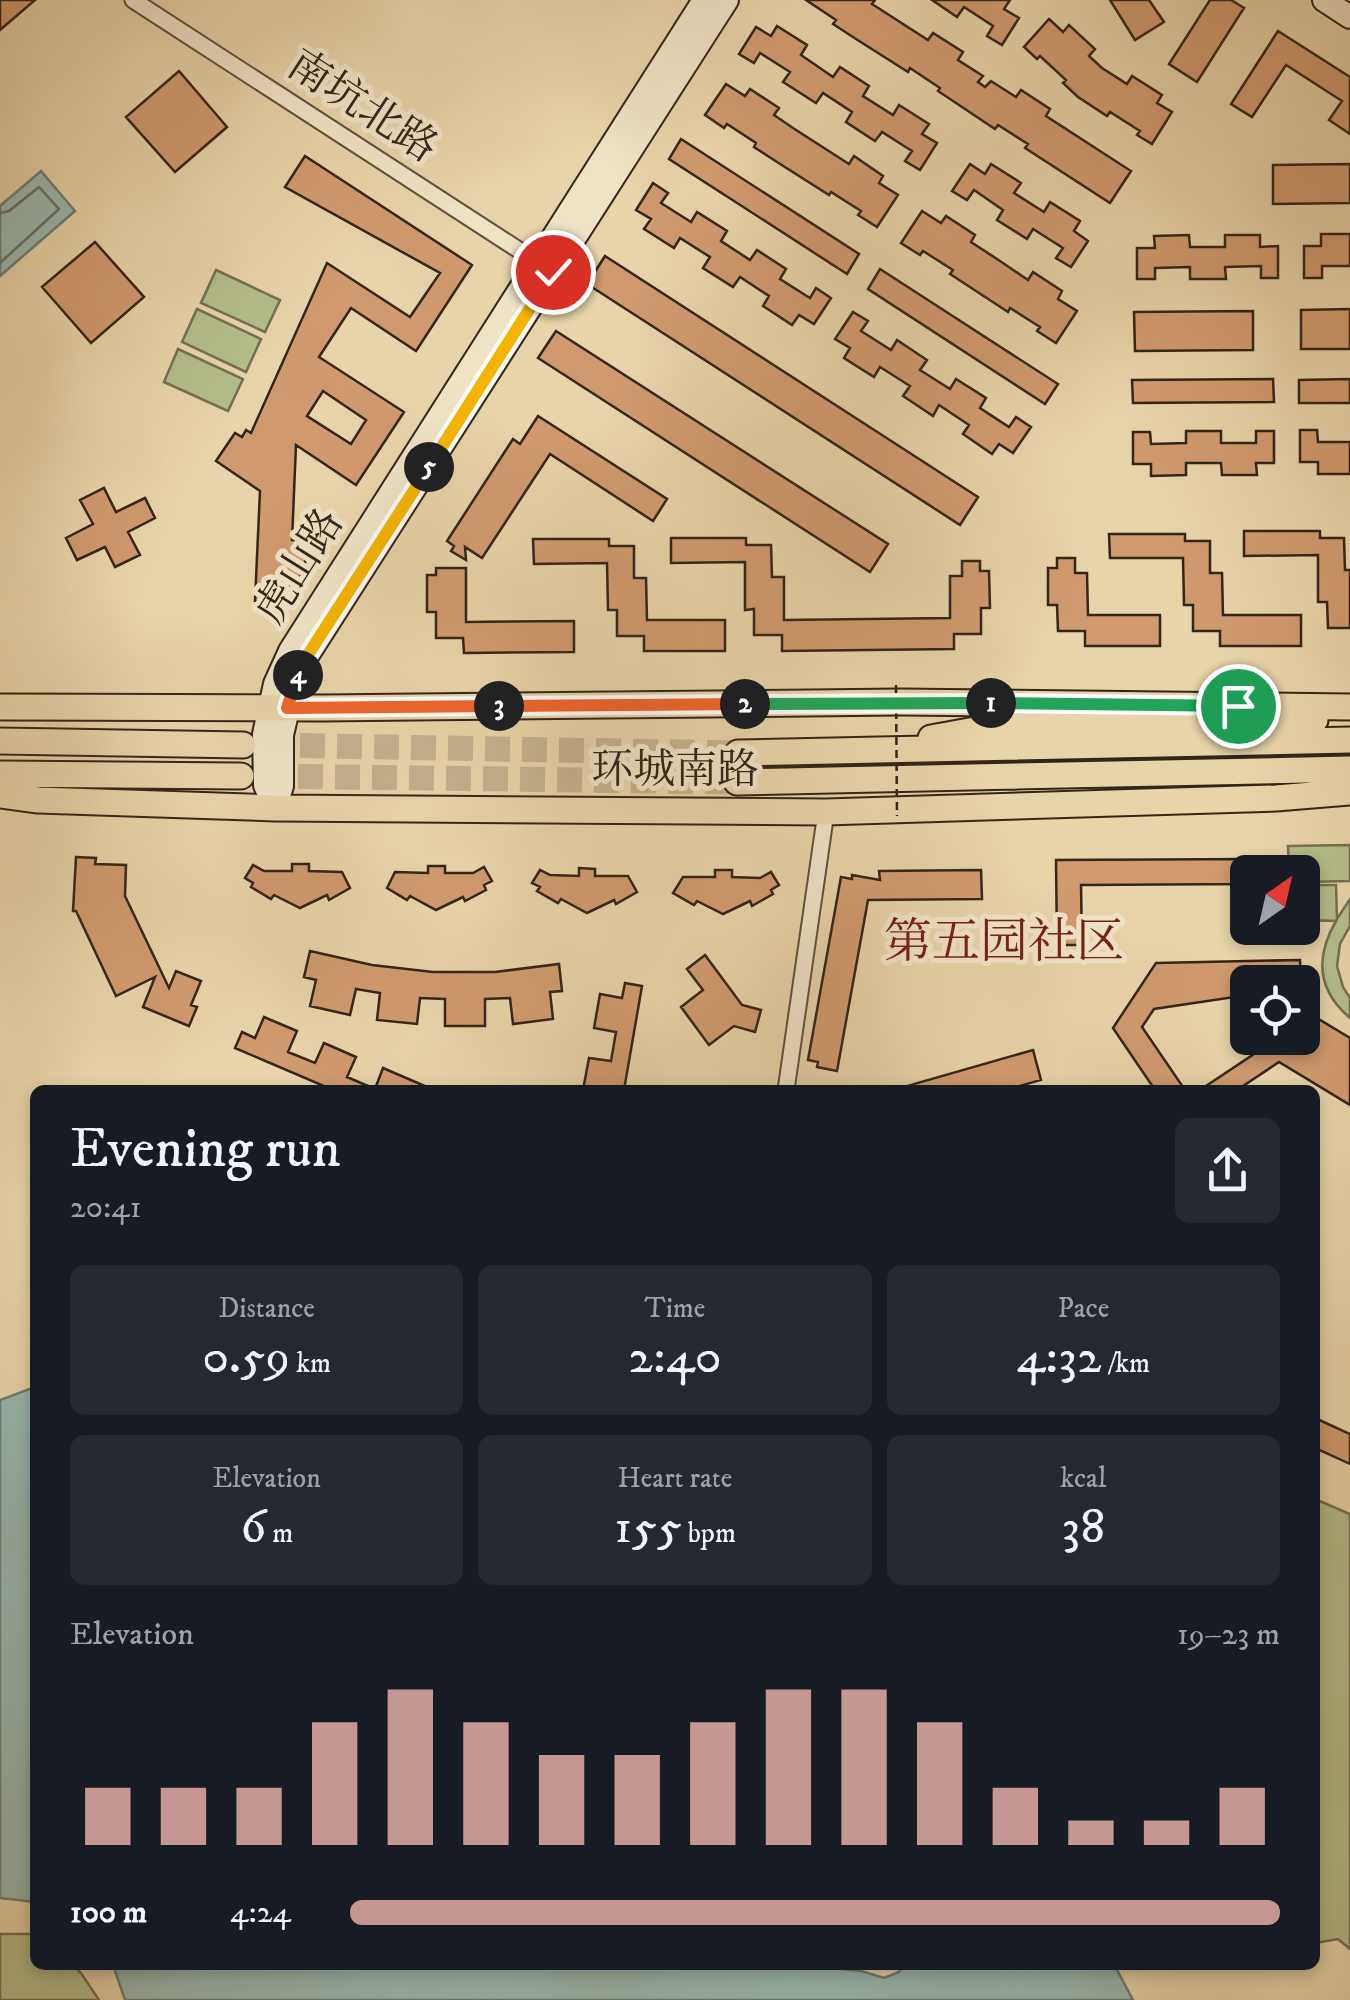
<!DOCTYPE html>
<html lang="en">
<head>
<meta charset="utf-8">
<style>
  body { margin:0; font-family:"IM FELL DW Pica","Noto Serif SC",serif; background:#242831; color:#f1f3f6; height:100vh; display:flex; flex-direction:column; font-size:38px; white-space:nowrap }
  * { box-sizing:border-box; margin:0 }
  p { font-size:32px; color:#9ea1a6 }
  .icon { flex:none; width:55px; height:55px; fill:none; stroke:currentColor; stroke-width:2; stroke-linecap:round; stroke-linejoin:round }
  .map { position:relative; flex:1; overflow:hidden }
  .sheet { position:absolute; left:30px; top:1085px; width:1290px; height:885px; display:flex; flex-direction:column; background:#171b24; border-radius:15px; box-shadow:0 5px 15px #0003 }
  .sheet>* { flex:none }
  .needle { width:65px; rotate:34deg }
  .controls { position:absolute; left:1230px; top:855px; display:grid; gap:20px }
  .controls a { display:grid; place-items:center; width:90px; height:90px; border-radius:15px; background:#171b24; box-shadow:0 5px 15px #0003; font-size:50px }
  .pin { position:absolute; display:grid; place-items:center; width:85px; height:85px; color:#fff; margin:-42px; border:5px solid #fff; border-radius:50%; box-shadow:0 2px 10px #0007 }
  .km { position:absolute; width:50px; height:50px; margin:-25px; border-radius:50%; background:#222; color:#fff; font-size:28px; line-height:50px; text-align:center }
  .round { display:grid; place-items:center; flex:none; width:105px; height:105px; border-radius:15px; background:#242831 }
  .overview { display:flex; align-items:center; justify-content:space-between; height:170px; padding:0 40px }
  h1 { font-size:55px; font-weight:600; line-height:75px }
  .figures { display:grid; grid-template-columns:repeat(3,1fr); gap:15px; height:170px; padding:10px 40px }
  .figures div { display:grid; align-content:center; border-radius:15px; background:#242831; text-align:center }
  .figures b { font-size:50px; font-weight:600 }
  .figures small { font-size:28px; font-weight:400 }
  .figures p { font-size:28px }
  .chart { height:280px; padding:20px 40px }
  .chart p { display:flex; justify-content:space-between }
  .chart svg { width:100%; height:180px; margin-top:10px; stroke:#c59692; stroke-width:6 }
  ul { padding:0 40px; list-style:none; font-size:32px }
  li { display:grid; grid-template-columns:160px 120px 1fr; align-items:center; height:75px }
  li i { height:25px; border-radius:12px; background:#c59692 }
  .map>svg:first-child { display:block }
  .green { fill:#b4bd89; stroke:#737152; stroke-width:2.5 }
  .water { fill:#99b7b1; stroke:#707d75; stroke-width:2.5 }
  .lines { fill:none; stroke-linecap:round; stroke-linejoin:round }
  .shore { stroke:#666e66; stroke-width:2.5 }
  .building { fill:#d19a6e; stroke:#32251a; stroke-width:2.5; fill-rule:evenodd }
  .primary-tunnel { stroke:#c3b18c; stroke-width:25; stroke-dasharray:25 12; stroke-linecap:butt }
  .street-casing { stroke:#5f513e; stroke-width:19 }
  .secondary-casing { stroke:#32251a; stroke-width:26 }
  .primary-casing { stroke:#32251a; stroke-width:29 }
  .street { stroke:#efe3c6; stroke-width:15 }
  .secondary { stroke:#efe3c6; stroke-width:22 }
  .primary { stroke:#e7d4a8; stroke-width:25 }
  .path-bridge { stroke:#32251a; stroke-width:2.5; stroke-dasharray:8 5; stroke-linecap:butt }
  .split-1-casing { stroke:#fff; stroke-width:20 }
  .split-2-casing { stroke:#fff; stroke-width:20 }
  .split-3-casing { stroke:#fff; stroke-width:20 }
  .split-4-casing { stroke:#fff; stroke-width:20 }
  .split-5-casing { stroke:#fff; stroke-width:20 }
  .split-6-casing { stroke:#fff; stroke-width:20 }
  .split-1 { stroke:#22a559; stroke-width:12 }
  .split-2 { stroke:#22a559; stroke-width:12 }
  .split-3 { stroke:#f0652b; stroke-width:12 }
  .split-4 { stroke:#f0652b; stroke-width:12 }
  .split-5 { stroke:#f5b400; stroke-width:12 }
  .split-6 { stroke:#f5b400; stroke-width:12 }
  .labels { text-anchor:middle; dominant-baseline:central; stroke-width:10; stroke-linejoin:round; paint-order:stroke }
  .street-label { font-size:42px; fill:#32251a; stroke:#efe3c6 }
  .quarter-label { font-size:48px; fill:#7a1f14; stroke:#efe3c6 }
</style>
</head>
<body>
<div class="map">
<svg width="1350" height="2000" viewBox="0 0 1350 2000">
  <rect width="100%" height="100%" fill="#e7d4a8"/>
  <filter id="stains"><feTurbulence type="fractalNoise" baseFrequency=".002" numOctaves="4"/><feColorMatrix values="0 0 0 0 .2 0 0 0 0 .09 0 0 0 0 .02 0 0 0 .5 -.17"/></filter>
  <radialGradient id="worn" r=".72"><stop offset=".6" stop-color="#630" stop-opacity="0"/><stop offset="1" stop-color="#630" stop-opacity=".3"/></radialGradient>
  <path class="green" d="M216 270 280 300 265 332 201 303Z
    M197 309 261 339 246 372 182 342Z
    M178 349 243 379 228 411 164 382Z
    M1350 845V881L1303 882 1302 872H1289L1288 846Z
    M1302 885H1336L1337 919 1350 899V926L1340 944 1337 966 1343 987 1350 998V1018C1317 990 1315 957 1336 921L1303 920Z
    M1315 1499 1350 1514V1949L1338 1939 1315 1943Z
    M0 1934H35V1965H73L81 1973 99 2000H0Z"/>
  <path class="water" d="M41 171 75 211 0 276V206Z
    M35 1387V1902L0 1898V1400Z
    M113 1965H802L861 1971 884 1978 899 1972 902 1965H1108L1117 1970 1133 2000H125Z"/>
  <g class="lines">
    <path class="shore" d="M0 213 9 211 39 187 59 209 0 263"/>
  </g>
  <path class="building" d="M0 0H35L0 30Z
    M806 0H875L872 4 928 40 933 33 963 52 958 60 983 76 978 82 985 87 991 81 1016 97 1021 90 1050 109 1046 116 1131 171 1110 203 1025 148 1028 144 998 125 995 129 938 91 940 88 910 68 908 72 856 39 833 24 836 20Z
    M932 0H1010L1004 9 1019 18 1002 45 987 36 993 26 964 7 957 17Z
    M1110 0H1149L1164 22 1135 40Z
    M1210 0H1231L1244 8 1197 82 1169 64Z
    M1049 19 1063 32 1069 25 1095 49 1089 56 1102 68 1127 84 1132 76 1162 95 1157 103 1172 112 1152 144 1137 135 1140 131 1110 112 1107 116 1078 97 1063 83 1066 80 1040 56 1037 59 1024 47Z
    M777 26 807 45 801 55 833 77 840 67 869 86 863 96 893 115 899 105 929 124 922 134 937 143 920 170 905 161 912 151 882 132 875 141 846 122 852 112 823 93 816 103 783 82 790 72 760 53 754 63 739 54 756 27 771 36Z
    M1278 31 1350 77V134L1329 120 1342 101 1286 65 1252 117 1231 104Z
    M179 71 227 127 175 172 126 117Z
    M726 84 745 96 750 89 779 108 774 115 793 128 849 164 854 156 883 176 879 183 898 195 877 227 858 215 861 211 831 192 829 195 777 162 754 147 756 143 727 124 724 128 705 115Z
    M681 139 859 254 847 274 669 159Z
    M305 156 472 265 416 351 351 308 319 357 404 412 356 485 296 445 292 540H306L305 564 301 563 300 584H290L289 603 255 601 260 491 216 461 235 433 242 437 246 430 251 433 327 263 410 317 440 273 285 187ZM323 391 366 420 351 444 307 416Z
    M970 164 985 174 991 164 1021 183 1014 193 1044 212 1050 202 1080 221 1074 231 1088 241 1071 267 1056 258 1063 248 1033 229 1027 239 997 220 1003 210 974 190 967 200 952 191Z
    M1350 164V203L1273 204V165Z
    M653 183 668 193 661 203 691 222 697 212 727 231 721 241 750 260 757 250 786 269 780 279 810 298 816 288 831 298 814 324 799 315 792 325 763 306 769 296 740 277 733 287 703 268 710 257 680 238 674 248 644 229 651 219 636 210Z
    M922 211 941 223 946 216 975 235 971 242 1000 261 1028 280 1033 272 1062 291 1058 299 1077 311 1056 343 1037 331 1040 327 1010 308 1008 312 950 274 953 270 923 251 920 255 901 243Z
    M1321 234H1350V266H1322V278H1304V246H1321Z
    M1189 235 1190 247H1225V235H1260V247L1278 246V278H1261V266L1225 267 1226 279H1190V267L1155 268V279H1137V248H1155L1154 236Z
    M95 242 144 297 91 343 42 287Z
    M605 256 978 497 960 525 587 284Z
    M880 269 1058 384 1045 404 868 289Z
    M1350 309V349H1301V310Z
    M1253 311V350L1135 351 1134 312Z
    M853 312 868 321 861 331 891 350 897 340 927 360 920 370 950 389 956 379 986 398 980 408 1009 427 1016 417 1031 427 1013 453 999 444 992 454 963 434 969 425 939 405 933 416 903 396 910 386 880 367 874 377 844 358 850 348 835 339Z
    M556 331 888 544 870 572 538 358Z
    M1273 379 1274 402 1133 403 1132 380Z
    M1350 379V403H1299V380Z
    M538 416 667 499 653 521 550 454 482 558 465 547 466 560 451 551 454 546 447 541 513 439 520 444Z
    M1300 430H1317L1318 442H1350V474H1318V462H1300Z
    M1186 431H1221V443H1256V431H1274V463H1256L1257 475H1222L1221 463H1186V475L1151 476V464H1133V432H1150L1151 444 1186 443Z
    M104 488 116 512 145 498 155 518 128 532 140 555 115 567 105 547 77 560 66 538 93 524 80 500Z
    M1244 531H1320V538H1344L1345 570H1350V628H1328L1327 602H1318V555L1244 556Z
    M1109 534H1185V541H1210V573H1222L1223 615H1301V646H1220V631H1193V605H1184L1183 558H1110Z
    M671 538H746V545H771L772 577H784V620L950 618V576H962V561H980V571H989L990 608H981V634H954V649L782 651V635H754V609L745 610V562L671 563Z
    M533 539H609V546H634V578H646L647 620H725V651H644V636H617V610H608L607 563 534 564Z
    M1057 558H1075V573H1087L1088 615H1160V646H1085V631H1058L1057 605H1048V568H1057Z
    M436 568H466V622L574 621V652L464 653 463 638H436V612H427V575H436Z
    M76 857 96 858 95 864 126 865 125 896 169 988 176 971 201 981 191 1005 197 1007 189 1026 143 1007 155 977 116 996 76 911H73Z
    M1250 859 1248 884 1081 885 1082 945H1057L1056 860Z
    M292 864H309V871L342 872 350 888 329 900 327 895 300 908 274 895 271 899 251 887 253 883 245 878 253 865 264 871H292Z
    M428 866H445V873H473L484 867 492 881 484 885 486 890 465 901 463 897 436 910 410 896 407 900 387 888 395 872 428 873Z
    M579 868 595 869V876H628L637 892 616 904 614 900 587 913 561 899 558 903 537 891 540 887 532 883 540 870 550 875 579 876Z
    M715 870H732V877L760 878 771 872 779 885 771 890 773 894 752 906 750 901 723 914 697 901 694 905 673 893 683 877H715Z
    M981 870 982 899 868 900 837 1071 817 1067 818 1062 808 1060 841 877 852 879V875L880 880 879 871Z
    M310 951 372 965 433 972H495L559 964 562 991 550 992 553 1019 513 1024 510 998 485 999V1026H445V999L420 998 417 1024 377 1020 380 993 356 989 350 1015 310 1006 316 980 304 977Z
    M705 955 742 1005 761 1010 755 1032 734 1026 709 1045 681 1007 703 990 687 969Z
    M1300 960 1301 982H1248V995L1154 1009 1142 1027 1185 1090H1155L1113 1028 1156 963Z
    M625 983 642 986 624 1090H583L589 1058 611 1061 616 1032 594 1028 600 994 622 998Z
    M1302 1009 1350 1038V1105L1279 1062 1237 1090H1200L1278 1038H1302Z
    M264 1017 297 1031 288 1052 315 1063 324 1043 356 1057 347 1077 375 1089 383 1068 434 1090H333L235 1048 242 1032 255 1038Z
    M1033 1050 1041 1080 1005 1090H908L907 1086Z
    M1315 1418 1350 1434V1464L1315 1448Z"/>
  <g class="lines">
    <path class="primary-tunnel" d="M263 745 738 753
      M261 776 737 782"/>
    <g class="street-casing">
      <path id="street" d="M133 0 545 267
        M786 1090 826 812"/>
    </g>
    <g class="secondary-casing">
      <path id="secondary" d="M1324 0 1350 17
        M275 808 282 786V735L293 687 302 664 727 0
        M275 808 265 785 264 734 275 684 290 651 704 0"/>
    </g>
    <g class="primary-casing">
      <path id="primary" d="M0 707 322 708 900 702 1350 707
        M931 738 986 728 1285 723 1315 720
        M0 741 243 745
        M738 753 1350 740
        M0 774 241 776
        M737 782 1350 769
        M0 795 38 800 275 808 826 812 1276 798 1350 792"/>
    </g>
    <use href="#street" class="street"/>
    <use href="#secondary" class="secondary"/>
    <use href="#primary" class="primary"/>
    <path class="path-bridge" d="M896 685 897 816"/>
  </g>
  <g class="lines">
    <g class="split-1-casing">
      <path id="split-1" d="M991 703 1238 706"/>
    </g>
    <g class="split-2-casing">
      <path id="split-2" d="M745 704 991 703"/>
    </g>
    <g class="split-3-casing">
      <path id="split-3" d="M499 706 745 704"/>
    </g>
    <g class="split-4-casing">
      <path id="split-4" d="M298 675 287 708 499 706"/>
    </g>
    <g class="split-5-casing">
      <path id="split-5" d="M298 675 302 664 429 467"/>
    </g>
    <g class="split-6-casing">
      <path id="split-6" d="M429 467 553 272"/>
    </g>
    <use href="#split-1" class="split-1"/>
    <use href="#split-2" class="split-2"/>
    <use href="#split-3" class="split-3"/>
    <use href="#split-4" class="split-4"/>
    <use href="#split-5" class="split-5"/>
    <use href="#split-6" class="split-6"/>
  </g>
  <g class="labels">
    <g class="street-label">
      <text transform="translate(362 107) rotate(33)">南坑北路</text>
      <text transform="translate(300 567) rotate(-58)">虎山路</text>
      <text x="675" y="771">环城南路</text>
    </g>
    <g class="quarter-label">
      <text x="1004" y="943">第五园社区</text>
    </g>
  </g>
  <rect width="100%" height="100%" filter="url(#stains)"/>
  <rect width="100%" height="100%" fill="url(#worn)"/>
</svg>
<div class="controls">
<a><svg class="needle" viewBox="-14 -14 28 28"><path d="M0-13l5 13h-10z" fill="#e53935"/><path d="M0 13l5-13h-10z" fill="#9ea1a6"/></svg></a>
<a><svg class="icon" aria-label="locate" viewBox="0 0 24 24"><circle cx="12" cy="12" r="6"/><path d="M12 2v4M12 18v4M2 12h4M18 12h4"/></svg></a>
</div>
<div class="pin" style="left:1238px;top:706px;background:#1e9e55"><svg class="icon" aria-label="arrive" viewBox="0 0 24 24"><path d="M6 21V4h12l-3 4 3 4H6"/></svg></div>
<div class="pin" style="left:553px;top:272px;background:#d93025"><svg class="icon" aria-label="check" viewBox="0 0 24 24"><path d="M5 12l5 5 9-10"/></svg></div>
<b class="km" style="left:991px;top:703px">1</b>
<b class="km" style="left:745px;top:704px">2</b>
<b class="km" style="left:499px;top:706px">3</b>
<b class="km" style="left:298px;top:675px">4</b>
<b class="km" style="left:429px;top:467px">5</b>
<section class="sheet">
<div class="overview"><div><h1>Evening run</h1><p>20:41</p></div><a class="round"><svg class="icon" aria-label="share" viewBox="0 0 24 24"><path d="M12 15V3M7 8l5-5 5 5M5 13v7h14v-7"/></svg></a></div>
<div class="figures">
<div><p>Distance</p><b>0.59<small> km</small></b></div>
<div><p>Time</p><b>2:40</b></div>
<div><p>Pace</p><b>4:32<small> /km</small></b></div>
</div>
<div class="figures">
<div><p>Elevation</p><b>6<small> m</small></b></div>
<div><p>Heart rate</p><b>155<small> bpm</small></b></div>
<div><p>kcal</p><b>38</b></div>
</div>
<div class="chart"><p><span>Elevation</span>19–23 m</p>
<svg viewBox="0 0 160 44" preserveAspectRatio="none"><path d="M5 44V30M15 44V30M25 44V30M35 44V14M45 44V6M55 44V14M65 44V22M75 44V22M85 44V14M95 44V6M105 44V6M115 44V14M125 44V30M135 44V38M145 44V38M155 44V30"/></svg>
</div>
<ul>
<li><b>100 m</b>4:24<i style="width:100%"></i></li>
</ul>
</section>
</div>
</body>
</html>
